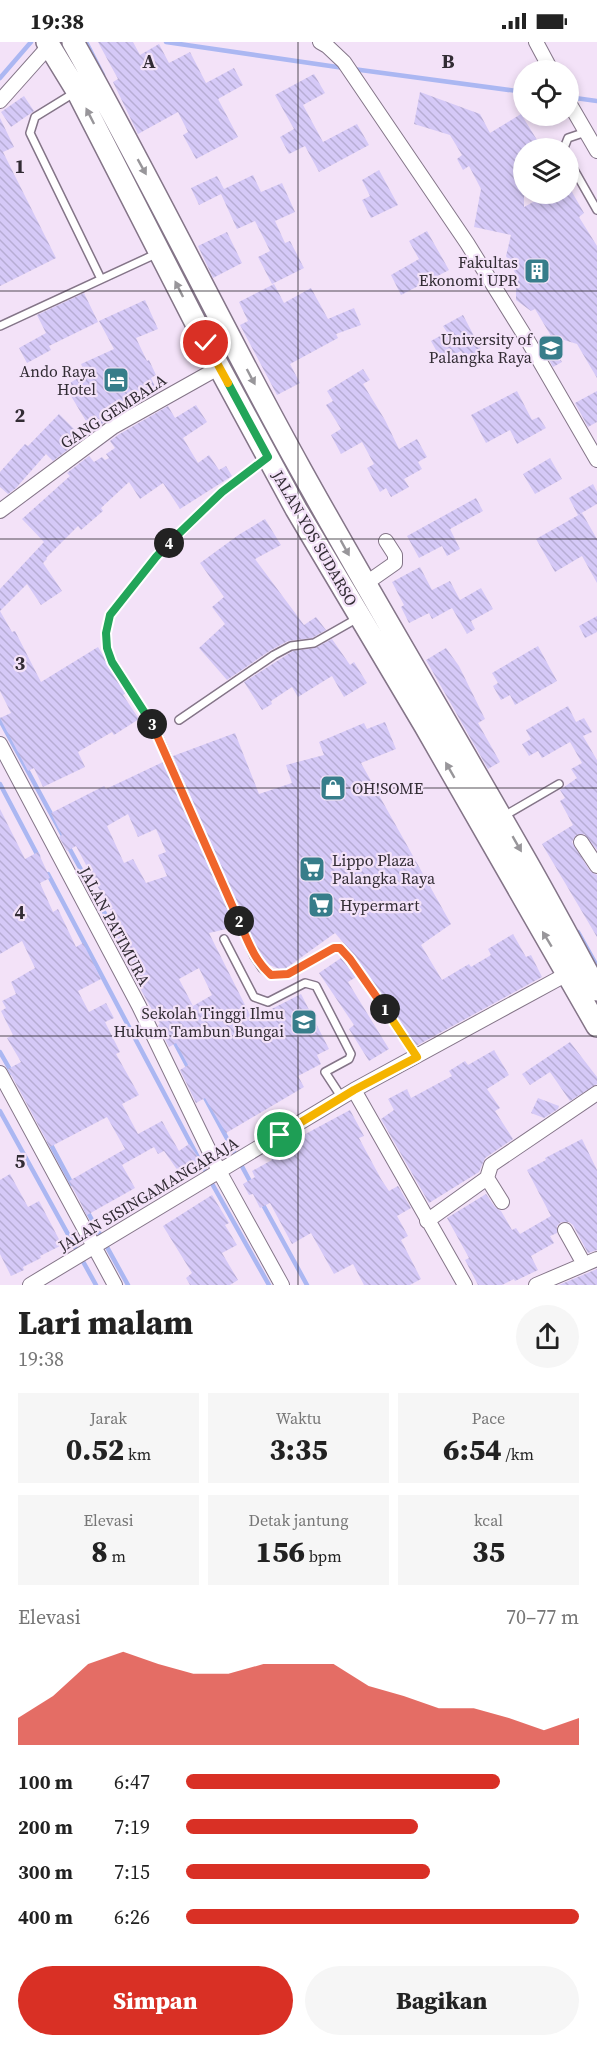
<!DOCTYPE html>
<html lang="id">
<head>
<meta charset="utf-8">
<style>
  body { margin:0; font-family:"Source Serif 4",serif; background:#f6f6f6; color:#222; height:100vh; display:flex; flex-direction:column; font-size:22px; white-space:nowrap }
  * { box-sizing:border-box; margin:0 }
  p { font-size:20px; color:#767676 }
  .icon { flex:none; width:33px; height:33px; fill:none; stroke:currentColor; stroke-width:2; stroke-linecap:round; stroke-linejoin:round }
  .map { position:relative; height:1243px; overflow:hidden }
  .drawer { display:flex; flex-direction:column; background:#fff; flex:1 }
  .drawer>* { flex:none }
  .buttons { position:absolute; left:513px; top:18px; display:grid; gap:12px }
  .buttons a { display:grid; place-items:center; width:66px; height:66px; border-radius:50%; background:#fff; box-shadow:0 3px 9px #0003; font-size:30px }
  .pin { position:absolute; display:grid; place-items:center; width:51px; height:51px; color:#fff; margin:-26px; border:3px solid #fff; border-radius:50%; box-shadow:0 2px 6px #0007 }
  .km { position:absolute; width:30px; height:30px; margin:-15px; border-radius:50%; background:#222; color:#fff; font-size:16px; line-height:30px; text-align:center }
  .round { display:grid; place-items:center; flex:none; width:63px; height:63px; border-radius:32px; background:#f6f6f6 }
  .summary { display:flex; align-items:center; justify-content:space-between; height:102px; padding:0 18px }
  h1 { font-size:33px; font-weight:800; line-height:45px }
  .metrics { display:grid; grid-template-columns:repeat(3,1fr); gap:9px; height:102px; padding:6px 18px }
  .metrics div { display:grid; align-content:center; border-radius:0px; background:#f6f6f6; text-align:center }
  .metrics b { font-size:30px; font-weight:800 }
  .metrics small { font-size:16px; font-weight:400 }
  .metrics p { font-size:16px }
  .chart { height:168px; padding:12px 18px }
  .chart p { display:flex; justify-content:space-between }
  .chart svg { width:100%; height:108px; margin-top:6px; fill:#d93025; opacity:.7 }
  .action { display:flex; gap:12px; margin-top:auto; padding:12px 18px }
  .action a { flex:1; height:69px; border-radius:36px; background:#d93025; color:#fff; font-size:24px; font-weight:800; line-height:69px; text-align:center }
  .action a+a { background:#f6f6f6; color:#222 }
  ul { padding:0 18px; list-style:none; font-size:20px }
  li { display:grid; grid-template-columns:96px 72px 1fr; align-items:center; height:45px }
  li i { height:15px; border-radius:8px; background:#d93025 }
  .status { display:flex; justify-content:space-between; align-items:center; height:42px; padding:0 30px; background:#fff; direction:ltr }
  .status svg { height:16px; fill:currentColor }
  .map>svg:first-child { display:block }
  .lines { fill:none; stroke-linecap:round; stroke-linejoin:round }
  .stream { stroke:#abb7f2; stroke-width:4.5 }
  .building { fill:url(#building-back-hatch); fill-rule:evenodd }
  .service-casing { stroke:#847588; stroke-width:10 }
  .minor-casing { stroke:#847588; stroke-width:16 }
  .primary-casing { stroke:#847588; stroke-width:24 }
  .service { stroke:#fff; stroke-width:7 }
  .minor { stroke:#fff; stroke-width:14 }
  .primary { stroke:#fff; stroke-width:21 }
  .oneway { fill:#98969a }
  .split-1-casing { stroke:#fff; stroke-width:12 }
  .split-2-casing { stroke:#fff; stroke-width:12 }
  .split-3-casing { stroke:#fff; stroke-width:12 }
  .split-4-casing { stroke:#fff; stroke-width:12 }
  .split-5-casing { stroke:#fff; stroke-width:12 }
  .split-6-casing { stroke:#fff; stroke-width:12 }
  .split-1 { stroke:#f5b400; stroke-width:8 }
  .split-2 { stroke:#f0652b; stroke-width:8 }
  .split-3 { stroke:#f0652b; stroke-width:8 }
  .split-4 { stroke:#22a559; stroke-width:8 }
  .split-5 { stroke:#22a559; stroke-width:8 }
  .split-6 { stroke:#f5b400; stroke-width:8 }
  .grid { fill:none; stroke:#322c34; stroke-width:1.5; stroke-opacity:0.55 }
  .labels { text-anchor:middle; dominant-baseline:central; stroke-width:4.5; stroke-linejoin:round; paint-order:stroke }
  .poi-label { font-size:16px; fill:#322c34; stroke:#f3e2f8; text-anchor:end }
  .street-label { font-size:16px; fill:#322c34; stroke:#f3e2f8 }
  .grid-label { font-size:20px; text-anchor:middle; font-weight:bold; fill:#322c34; stroke:#f3e2f8; stroke-width:4.5; stroke-linejoin:round; paint-order:stroke }
</style>
</head>
<body>
<div class="status"><b>19:38</b><svg viewBox="0 0 49 12"><path d="M0 12V9h3v3zM5 12V6h3v6zM10 12V3h3v9zM15 12V0h3v12zM26 1h20v11H26zM47 4h2v5h-2z"/></svg></div>
<div class="map">
<svg width="597" height="1243" viewBox="0 0 597 1243">
  <defs>
    <pattern id="building-back-hatch" width="6" height="6" patternUnits="userSpaceOnUse" patternTransform="scale(1.5)"><rect width="6" height="6" fill="#d5c9f7"/><path d="M-1 5l2 2M0 0l6 6M5-1l2 2" fill="none" stroke="#b7add4"/></pattern>
  </defs>
  <rect width="100%" height="100%" fill="#f3e2f8"/>
  <g class="lines">
    <path class="stream" d="M86 0 103 33
      M166 0 344 26
      M353 27 524 50
      M0 36 31 0
      M568 55 597 59
      M0 678 62 792
      M0 742 38 814
      M67 802 115 890
      M48 832 210 1138 269 1243
      M578 890 597 924
      M173 997 189 1027
      M0 1010 12 1031
      M203 1052 252 1143
      M0 1069 96 1243
      M49 1099 72 1142
      M262 1161 307 1243
      M86 1167 128 1243"/>
  </g>
  <path class="building" d="M98 0H133L140 13 159 2 169 21 190 10 206 41 234 26 243 43 218 57 238 95 196 117 183 93 188 90 178 70 138 92 113 40 118 37Z
    M314 32 325 51 303 63 323 100 357 82 369 103 319 130 305 104 289 112 280 95 294 87 275 53Z
    M420 50 480 72 490 91 521 72 542 106H524V165L548 152H568V143L584 171 579 175 597 204V336L577 302 551 294 535 267 531 269 516 258V241L519 238 506 214 511 193 474 185 481 147 469 124 463 128 457 117 462 113 450 93 414 82Z
    M24 54 34 69 11 85 1 70Z
    M0 76 14 105 3 110 56 216 0 244Z
    M379 128 398 163 371 176 362 158 370 154 362 138Z
    M253 133 261 150 282 141 295 170 275 179 285 201 290 199 304 226 272 242 258 215 270 209 255 179 237 187 221 152 199 163 191 146 217 134 224 147Z
    M427 189 449 228 401 253 391 233 419 217 409 199Z
    M227 190 242 221 213 236 198 204Z
    M274 242 284 261 311 246 328 277 354 266 361 283 336 292 338 296 290 322 300 341 277 353 240 283 248 279 239 260Z
    M84 251 98 280 49 304 51 308 27 321 19 306 46 291 37 273Z
    M145 258 158 287 136 296 147 319 149 318 156 333 151 336 158 350 109 377 92 389 65 344 86 331 81 322 114 307 99 279Z
    M463 273 482 309 466 318 461 309 442 319 431 299 447 290 443 284Z
    M549 298 562 320 553 325 541 303Z
    M363 327 370 338 363 342 385 378 399 407 417 397 427 415 418 420 422 427 404 437 409 445 391 455 386 446 380 450 367 426 374 422 362 400 341 412 331 393 341 387 326 363 333 359 327 349Z
    M517 349 532 378 539 375 546 386 517 402 510 388 486 401 471 373Z
    M597 349V380L588 385 575 361Z
    M196 363 207 380 183 396 198 421 209 413 219 428 226 424 232 434 180 467 163 441 140 457 129 440 101 466 103 469 81 488 78 484 46 516 47 517 43 521 62 549 41 563 27 542 0 569 12 590 15 589 41 640 98 605 126 651 123 653 139 677 114 693 112 690 78 710 85 725 43 745 34 726 28 729 0 676 11 671 0 649V547L44 500 22 477 70 434 67 431 89 414 94 420 102 415 105 418 109 416 106 412 115 406 110 399 118 393 168 364 175 376Z
    M59 372 83 396 53 419 46 412 16 446 8 452 0 445V430L25 402 28 404Z
    M550 416 562 437 535 452 523 432Z
    M593 442 597 450V462L578 473 569 456Z
    M476 456 483 469 450 487 460 507 447 514 442 504 419 516 407 494Z
    M582 471 597 497V541L582 514 555 530 536 497Z
    M265 477 281 503 255 517 304 583 316 575 326 588 312 596 288 599 271 608 227 638 199 606 225 582 212 565 224 555 200 521 240 492Z
    M420 525 432 548 450 539 460 558 481 546 493 567 471 579 475 587 467 592 452 566 432 577 429 571 409 581 401 565 404 563 392 540Z
    M597 574V590L585 596 579 584Z
    M332 597 350 623 354 620 367 641 344 655 332 634 298 655 292 645 271 659 272 662 262 668 244 640 293 609 315 606Z
    M538 604 557 639 515 663 510 653 501 658 493 644 498 641 492 631Z
    M446 606 459 624 485 677 478 681 500 720 488 727 426 618Z
    M568 664 576 680 584 676 592 690 583 694 597 718V808L584 792 576 793 572 800 590 829 597 833V895L542 802 573 783 560 759 565 756 560 748 577 736 571 727 582 721 570 700 542 716 538 709 529 714 522 702 531 697 526 688Z
    M385 680 396 707 361 721 451 882 421 903 442 938 469 922 471 925 491 913 488 907 513 892 526 915 531 913 542 935 416 1004 355 914 335 891 285 927H279L265 921 259 911 173 714 235 691 259 752 292 741 286 723 324 713 319 700 364 681 367 687Z
    M163 720 235 885 209 891 252 977 301 952 329 1007 317 1013 321 1022 298 1034 304 1045 226 1091 205 1056 196 1061 180 1028 188 1023 176 1001 169 1005 158 983 160 982 126 921 129 920 111 885 117 881 76 804 67 809 59 795 62 793 51 771 104 744 106 747ZM128 772 138 795 156 787 166 810 158 813 167 834 146 841 133 817 124 821 107 784ZM199 926 212 953 193 964 179 937Z
    M0 767 25 817 38 810 50 836 40 841 53 870 58 867 76 905 83 901 101 937 78 949 89 970 106 961 114 976 105 980 120 1010 116 1012 139 1053 122 1062 138 1092 162 1079 179 1109 189 1102 203 1122 183 1136 164 1109 158 1112 154 1105 122 1123 135 1146 87 1173 69 1139 125 1107 107 1075 50 1105 8 1027 21 1020 7 996 13 993 1 969 6 966 2 959 16 952 11 940 35 926 22 899 0 912Z
    M341 916 356 935 348 940 389 1007 369 1019 349 987 354 983 319 931Z
    M570 1000 597 1035V1042L570 1059 550 1030 530 1043 522 1032Z
    M494 1008 509 1033 487 1047 500 1066 495 1069 513 1097 485 1116 479 1130 429 1161 381 1077 394 1068 388 1057 407 1047 411 1056 452 1034 449 1029 465 1019 468 1023Z
    M538 1056 559 1064 558 1067 544 1076 531 1071Z
    M350 1068 364 1094 359 1096 381 1137 389 1149 398 1144 411 1166 397 1174 408 1194 401 1198 421 1237 410 1243H364L353 1222 334 1232 311 1191 292 1202 270 1161 260 1166 253 1152 249 1153 243 1142 255 1135 252 1129 272 1118 271 1115 300 1099 298 1096Z
    M582 1097 597 1128V1208L588 1211 573 1183 569 1180H561L557 1184V1191L550 1194 554 1201 531 1214 538 1228 515 1239 514 1237 502 1243H478L465 1218 469 1216 447 1176 486 1152 495 1165 501 1169 512 1188 516 1186 520 1192 551 1174 527 1128 546 1118 545 1116Z
    M10 1132 28 1165 39 1159 62 1203 40 1214 41 1216 23 1225 24 1228 11 1234 0 1212V1138Z
    M212 1153 229 1181 225 1183 237 1203 222 1211 238 1238 230 1243H190L186 1236 192 1231 163 1184Z
    M597 1227V1243H559Z"/>
  <g class="lines">
    <g class="service-casing">
      <path id="service" d="M74 51 35 75 30 91 101 237
        M564 106 568 96 586 90
        M568 117 597 168
        M0 284 158 211
        M265 417 222 450 156 515 110 573 106 591 107 606 112 619 156 689 254 914 262 926 271 933 288 932 334 906H340L350 917 417 1015
        M179 678 274 613 291 604 314 601 358 576
        M504 774 559 742
        M224 897 254 955 268 960 305 941 316 944 351 1012 349 1017 325 1030 342 1056"/>
    </g>
    <g class="minor-casing">
      <path id="minor" d="M320 0 327 4 344 20 467 201 528 299 597 418
        M536 0 551 28
        M0 59 49 4
        M568 59 597 109
        M0 469 113 385 220 325
        M365 542 395 521V513L386 499
        M0 702 139 964 219 1129 282 1243
        M581 800 597 824
        M0 1031 115 1243
        M354 1048 465 1243
        M502 1160 487 1136 491 1123 597 1051
        M427 1179 487 1136
        M565 1188 584 1222
        M30 1243 354 1048 567 932
        M536 1243 597 1217"/>
    </g>
    <g class="primary-casing">
      <path id="primary" d="M47 0 77 49 206 301 296 467 425 684 597 984
        M73 0C153 141 222 286 301 428 372 556 448 682 521 810 547 855 572 902 597 948"/>
    </g>
    <use href="#service" class="service"/>
    <use href="#minor" class="minor"/>
    <use href="#primary" class="primary"/>
  </g>
  <defs><path id="oneway-solid" d="M-6-.8H1V-3.2L6.5 0L1 3.2V.8H-6Z" transform="scale(1.5)"/></defs>
  <g class="oneway">
    <use href="#oneway-solid" transform="translate(90 74) rotate(-117)"/>
    <use href="#oneway-solid" transform="translate(142 125) rotate(61)"/>
    <use href="#oneway-solid" transform="translate(179 247) rotate(-117)"/>
    <use href="#oneway-solid" transform="translate(251 335) rotate(62)"/>
    <use href="#oneway-solid" transform="translate(345 506) rotate(61)"/>
    <use href="#oneway-solid" transform="translate(450 728) rotate(-120)"/>
    <use href="#oneway-solid" transform="translate(517 802) rotate(60)"/>
    <use href="#oneway-solid" transform="translate(547 897) rotate(-121)"/>
  </g>
  <g class="lines">
    <g class="split-1-casing">
      <path id="split-1" d="M280 1093 354 1048 417 1015 385 967"/>
    </g>
    <g class="split-2-casing">
      <path id="split-2" d="M239 879C248 899 254 918 271 933L288 932 334 906H340L350 917 385 967"/>
    </g>
    <g class="split-3-casing">
      <path id="split-3" d="M152 682 239 879"/>
    </g>
    <g class="split-4-casing">
      <path id="split-4" d="M152 682 112 620 107 606 106 591 110 573 156 515 169 501"/>
    </g>
    <g class="split-5-casing">
      <path id="split-5" d="M169 501 222 450 268 415 228 341"/>
    </g>
    <g class="split-6-casing">
      <path id="split-6" d="M206 301 228 341"/>
    </g>
    <use href="#split-1" class="split-1"/>
    <use href="#split-2" class="split-2"/>
    <use href="#split-3" class="split-3"/>
    <use href="#split-4" class="split-4"/>
    <use href="#split-5" class="split-5"/>
    <use href="#split-6" class="split-6"/>
  </g>
  <path class="grid" d="M298 0V1243M0 249H597M0 497H597M0 746H597M0 994H597"/>
  <defs>
    <g id="building-square" transform="scale(1.35)"><rect x="-9" y="-9" width="18" height="18" rx="4" fill="#377d8a" stroke="#f3e2f8"/><path d="M-4-6H4V6H1V3H-1V6H-4ZM-2.5-4.3h1.7v1.8h-1.7ZM.8-4.3h1.7v1.8H.8ZM-2.5-1h1.7V.8h-1.7ZM.8-1h1.7V.8H.8Z" fill="#fff"/></g>
    <g id="university-square" transform="scale(1.35)"><rect x="-9" y="-9" width="18" height="18" rx="4" fill="#377d8a" stroke="#f3e2f8"/><path d="M0-5L7-2L0 1L-7-2ZM-4 1L0 2.5L4 1V4Q0 6-4 4Z" fill="#fff"/></g>
    <g id="hotel-square" transform="scale(1.35)"><rect x="-9" y="-9" width="18" height="18" rx="4" fill="#377d8a" stroke="#f3e2f8"/><path d="M-6-4.5h1.5V1H6V5H4.5V3h-9V5H-6ZM-4 0a1.8 1.8 0 1 1 3.6 0ZM.5 0V-2.5h3Q6-2.5 6 0Z" fill="#fff"/></g>
    <g id="shop-square" transform="scale(1.35)"><rect x="-9" y="-9" width="18" height="18" rx="4" fill="#377d8a" stroke="#f3e2f8"/><path d="M-5-2.5h2.3a2.7 3.5 0 0 1 5.4 0H5L5.5 6h-11ZM-1.5-2.5h3a1.5 2.3 0 0 0-3 0Z" fill="#fff"/></g>
    <g id="supermarket-square" transform="scale(1.35)"><rect x="-9" y="-9" width="18" height="18" rx="4" fill="#377d8a" stroke="#f3e2f8"/><path d="M-6-5.5h2.5l.6 2H6L4.5 2H-2.5L-4.4-4H-6ZM-1.5 3.2a1.3 1.3 0 1 0 .1 0ZM3 3.2a1.3 1.3 0 1 0 .1 0Z" fill="#fff"/></g>
  </defs>
  <g fill-rule="evenodd">
    <use href="#building-square" x="537" y="229"/>
    <use href="#university-square" x="551" y="306"/>
    <use href="#hotel-square" x="116" y="338"/>
    <use href="#shop-square" x="333" y="746"/>
    <use href="#supermarket-square" x="312" y="827"/>
    <use href="#supermarket-square" x="321" y="863"/>
    <use href="#university-square" x="304" y="980"/>
  </g>
  <g class="labels">
    <g class="poi-label">
      <text x="518" y="220">Fakultas<tspan x="518" dy="18">Ekonomi UPR</tspan></text>
      <text x="532" y="297">University of<tspan x="532" dy="18">Palangka Raya</tspan></text>
      <text x="96" y="329">Ando Raya<tspan x="96" dy="18">Hotel</tspan></text>
      <text x="352" y="746" text-anchor="start">OH!SOME</text>
      <text x="332" y="818" text-anchor="start">Lippo Plaza<tspan x="332" dy="18">Palangka Raya</tspan></text>
      <text x="340" y="863" text-anchor="start">Hypermart</text>
      <text x="284" y="971">Sekolah Tinggi Ilmu<tspan x="284" dy="18">Hukum Tambun Bungai</tspan></text>
    </g>
    <g class="street-label">
      <text transform="translate(113 369) rotate(-33)">GANG GEMBALA</text>
      <text transform="translate(315 496) rotate(60)">JALAN YOS SUDARSO</text>
      <text transform="translate(115 884) rotate(62)">JALAN PATIMURA</text>
      <text transform="translate(148 1152) rotate(-31)">JALAN SISINGAMANGARAJA</text>
    </g>
  </g>
  <g class="grid-label">
    <text x="149" y="26">A</text>
    <text x="448" y="26">B</text>
    <text x="20" y="131">1</text>
    <text x="20" y="380">2</text>
    <text x="20" y="628">3</text>
    <text x="20" y="877">4</text>
    <text x="20" y="1126">5</text>
  </g>
</svg>
<div class="buttons">
<a><svg class="icon" aria-label="locate" viewBox="0 0 24 24"><circle cx="12" cy="12" r="6"/><path d="M12 2v4M12 18v4M2 12h4M18 12h4"/></svg></a>
<a><svg class="icon" aria-label="layers" viewBox="0 0 24 24"><path d="M12 4l9 5-9 5-9-5zM3 14l9 5 9-5"/></svg></a>
</div>
<div class="pin" style="left:280px;top:1093px;background:#1e9e55"><svg class="icon" aria-label="arrive" viewBox="0 0 24 24"><path d="M6 21V4h12l-3 4 3 4H6"/></svg></div>
<div class="pin" style="left:206px;top:301px;background:#d93025"><svg class="icon" aria-label="check" viewBox="0 0 24 24"><path d="M5 12l5 5 9-10"/></svg></div>
<b class="km" style="left:385px;top:967px">1</b>
<b class="km" style="left:239px;top:879px">2</b>
<b class="km" style="left:152px;top:682px">3</b>
<b class="km" style="left:169px;top:501px">4</b>
</div>
<section class="drawer">
<div class="summary"><div><h1>Lari malam</h1><p>19:38</p></div><a class="round"><svg class="icon" aria-label="share" viewBox="0 0 24 24"><path d="M12 15V3M7 8l5-5 5 5M5 13v7h14v-7"/></svg></a></div>
<div class="metrics">
<div><p>Jarak</p><b>0.52<small> km</small></b></div>
<div><p>Waktu</p><b>3:35</b></div>
<div><p>Pace</p><b>6:54<small> /km</small></b></div>
</div>
<div class="metrics">
<div><p>Elevasi</p><b>8<small> m</small></b></div>
<div><p>Detak jantung</p><b>156<small> bpm</small></b></div>
<div><p>kcal</p><b>35</b></div>
</div>
<div class="chart"><p><span>Elevasi</span>70–77 m</p>
<svg viewBox="0 0 160 44" preserveAspectRatio="none"><path d="M0 44V33L10 24L20 11L30 6L40 11L50 15L60 15L70 11L80 11L90 11L100 20L110 24L120 29L130 29L140 33L150 38L160 33V44z"/></svg>
</div>
<ul>
<li><b>100 m</b>6:47<i style="width:80%"></i></li>
<li><b>200 m</b>7:19<i style="width:59%"></i></li>
<li><b>300 m</b>7:15<i style="width:62%"></i></li>
<li><b>400 m</b>6:26<i style="width:100%"></i></li>
</ul>
<div class="action"><a>Simpan</a><a>Bagikan</a></div>
</section>
</body>
</html>
